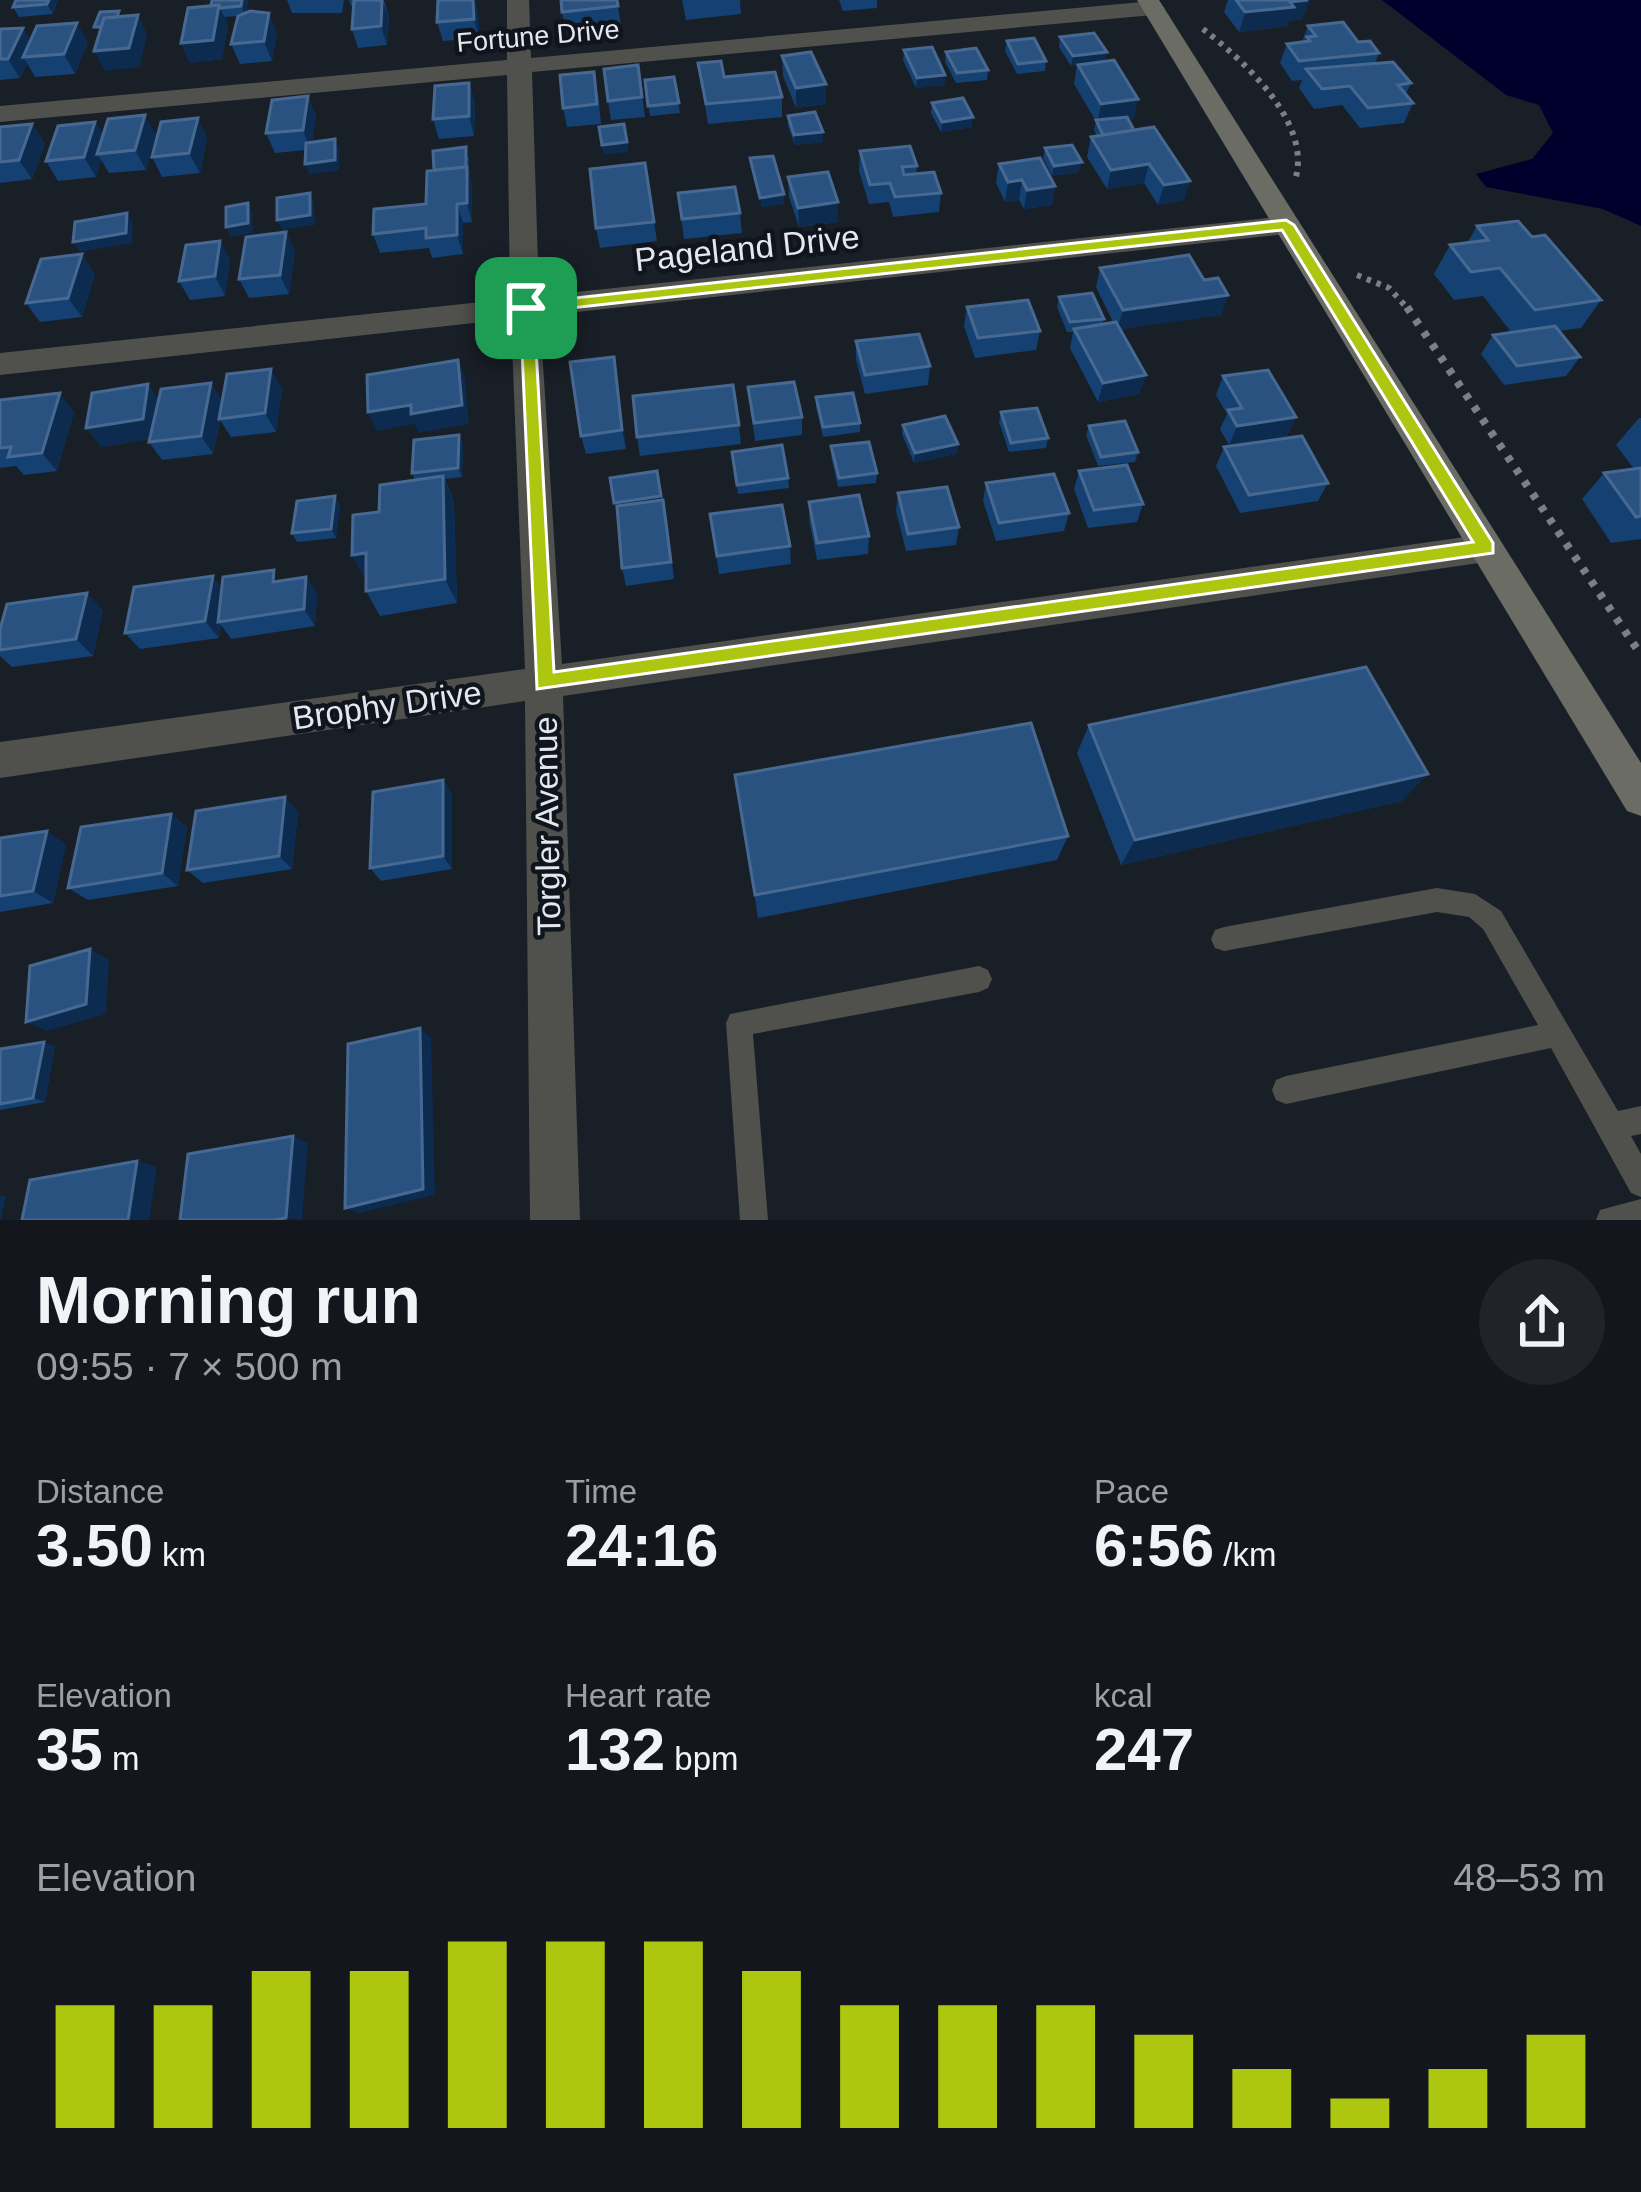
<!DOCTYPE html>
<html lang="en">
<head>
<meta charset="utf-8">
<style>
  body { margin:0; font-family:Arial,sans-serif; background:#20242a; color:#f1f3f6; height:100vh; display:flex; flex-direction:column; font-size:45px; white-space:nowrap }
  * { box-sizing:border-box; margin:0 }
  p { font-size:39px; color:#9d9fa4 }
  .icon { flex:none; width:66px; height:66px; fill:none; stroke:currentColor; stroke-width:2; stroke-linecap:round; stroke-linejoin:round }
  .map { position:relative; height:1220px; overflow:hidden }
  .side { display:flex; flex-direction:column; background:#13171d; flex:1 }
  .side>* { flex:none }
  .pin { position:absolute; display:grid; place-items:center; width:102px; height:102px; color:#fff; margin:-51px; border-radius:24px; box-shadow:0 6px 18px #0006 }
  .round { display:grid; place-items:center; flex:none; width:126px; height:126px; border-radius:63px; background:#20242a }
  .summary { display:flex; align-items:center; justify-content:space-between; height:204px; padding:0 36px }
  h1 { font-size:66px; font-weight:700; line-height:90px }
  .metrics { display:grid; grid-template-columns:repeat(3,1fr); gap:18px; height:204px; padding:12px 36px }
  .metrics div { display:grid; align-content:center }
  .metrics b { font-size:60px; font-weight:700 }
  .metrics small { font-size:33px; font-weight:400 }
  .metrics p { font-size:33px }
  .chart { height:336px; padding:24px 36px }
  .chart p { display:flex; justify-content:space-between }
  .chart svg { width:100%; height:216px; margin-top:12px; stroke:#adc60f; stroke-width:6 }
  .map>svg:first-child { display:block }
  .water { fill:#00002d }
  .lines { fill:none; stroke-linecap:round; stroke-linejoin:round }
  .path-far1 { stroke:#7b8087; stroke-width:6; stroke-dasharray:4.5 6; stroke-linecap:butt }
  .path { stroke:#7b8087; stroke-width:8; stroke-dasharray:6 9; stroke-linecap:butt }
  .lane { fill:#50514c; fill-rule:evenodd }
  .street { fill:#50514c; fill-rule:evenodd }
  .secondary { fill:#6b6d65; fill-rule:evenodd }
  .wall { fill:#144072 }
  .shaded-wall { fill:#0c2b4f }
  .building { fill:#2a5280; stroke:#476991; stroke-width:3 }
  .route { fill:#adc60f; stroke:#fff; stroke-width:3; fill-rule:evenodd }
  .labels { text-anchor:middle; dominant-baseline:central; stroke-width:9; stroke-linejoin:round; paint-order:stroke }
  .far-street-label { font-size:27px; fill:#e4e8ee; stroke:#10151d }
  .street-label { font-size:33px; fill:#e4e8ee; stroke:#10151d }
</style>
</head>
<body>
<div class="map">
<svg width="1641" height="1220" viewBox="0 0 1641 1220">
  <rect width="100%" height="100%" fill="#191f27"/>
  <path class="water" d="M1382 0H1641V226L1603 209 1486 187 1476 174 1532 159 1553 133 1539 105 1506 95Z"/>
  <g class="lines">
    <path class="path-far1" d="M1203 29C1244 61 1313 123 1295 180
      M1357 275 1389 288 1409 310"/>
    <path class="path" d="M1407 307 1641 655"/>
    <path class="lane" d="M1437 888 1475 894 1501 911 1618 1111 1641 1106V1134L1631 1136 1641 1154V1197L1631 1193 1551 1048 1286 1104 1276 1100 1272 1090 1276 1080 1286 1076 1538 1025 1483 929 1469 917 1437 912 1224 951 1215 948 1211 939 1215 930 1224 927Z
      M979 966 988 970 992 979 988 988 979 992 753 1034 768 1220H740L726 1023 730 1014Z
      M1641 1199V1220H1596L1600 1210Z"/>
    <path class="street" d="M507 0H529L531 58 1153 1 1165 8 1153 15 532 72 539 296 1286 216 1300 225 1286 234 540 316 562 664 1486 534 1498 538 1503 548 1498 558 1486 562 563 696 580 1220H530L525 701 0 778V742L525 669 511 319 0 375V353L510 299 507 75 0 122V106L507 60Z"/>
    <path class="secondary" d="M1137 0H1159L1641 763V816L1627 811Z"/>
  </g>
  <path class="wall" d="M16 0H58L53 14 19 17 13 7Z
    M212 0H248L246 13 277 33 272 61 240 64 231 44 238 16 224 17 228 25 222 59 190 63 181 43 211 6Z
    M287 0H344L342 13H292Z
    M349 0H384L389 17 387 45 358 48 352 29 354 6H351Z
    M438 0H475L478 12 479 38 443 41 437 22Z
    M617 0 621 26 566 31 562 12Z
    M682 0H740L741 14 686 20Z
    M839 0H877V8L843 11Z
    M1228 0H1310L1302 19 1289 21 1287 26 1239 32 1224 12Z
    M1308 26 1358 42 1379 53 1375 63 1411 83 1406 94 1413 103 1404 123 1360 128 1342 105 1314 109 1299 88 1302 80 1292 81 1280 63 1287 44 1302 42Z
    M0 29 31 40 88 42 75 74 35 77 27 63 20 78 0 80Z
    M1060 37 1105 61 1134 119H1128L1134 130 1184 200 1158 205 1144 183 1107 189 1087 157 1091 137 1097 136 1094 130 1096 121 1074 84 1077 65 1071 66 1059 47Z
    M1007 41 1046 61 1045 71 1017 74 1005 51Z
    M904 50 945 75 944 85 916 88 903 60Z
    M946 52 988 70 987 80 956 83 945 62Z
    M782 56 826 104 796 108 783 76Z
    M698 63 724 77 782 97V117L708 124Z
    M638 65 645 117 611 120 608 101Z
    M674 77 680 113 650 116 645 80Z
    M469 83 475 103 474 136 439 139 433 119Z
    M598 92 601 124 567 127 563 108Z
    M308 96 316 116 312 142 339 149V170L309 174 306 150 275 153 266 133Z
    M932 103 972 127 941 132 931 113Z
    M788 116 823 142 795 145 788 126Z
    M198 118 207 138 200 173 162 177 152 157Z
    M95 122 103 135H156L146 170 109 173 101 160 96 177 58 181 46 161Z
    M32 124 45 144 32 179 0 183V127Z
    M1045 148 1079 172 1052 176 1043 158Z
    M860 151 917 166 916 173 941 193 939 212 893 217 889 202 869 204 859 171Z
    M469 157V175L472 186V222L463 223V254L432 258 429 248 380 253 373 234 426 204 434 170Z
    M645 163 657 241 600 248 596 228Z
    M999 164 1055 186 1052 205 1024 209 1019 200 1005 202 996 183Z
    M788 177 838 202V222L799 227 789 197Z
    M678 193 740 213 742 233 684 239Z
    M1477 226 1532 237 1601 300 1581 328 1559 331 1580 357 1566 376 1504 385 1481 354 1493 335 1511 332 1483 296 1454 300 1434 274 1450 245 1467 243Z
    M286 232 295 252 289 294 249 298 239 279Z
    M220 241 230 260 225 296 190 300 179 281Z
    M1100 268 1204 280 1228 295 1221 315 1120 329 1146 375 1139 394 1098 402 1070 348 1073 332H1067L1057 307 1059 297 1104 319 1102 324 1113 322 1096 287Z
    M95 274 82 317 40 322 26 303Z
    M967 307 1040 331 1036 350 975 358 964 326Z
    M856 341 930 366 928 385 865 394 856 360Z
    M614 357 626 449 586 454 581 436Z
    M1223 376 1296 417 1287 436 1229 445 1220 429 1227 414 1216 395Z
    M748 387 802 417V435L755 441Z
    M282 388 276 432 231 437 220 420 213 454 162 460 149 442V439L101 447 159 399 222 401Z
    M816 397 860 423V432L823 437 816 407Z
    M0 400 74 412 57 471 24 475 16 466 0 468Z
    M1001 412 1048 438 1046 448 1009 452 999 422Z
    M1639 418H1641V539L1611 543 1582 499 1604 473 1634 469 1616 445Z
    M739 425 741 444 640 456 637 437Z
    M903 425 958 444 956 454 914 463 902 434Z
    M1089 426 1138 452 1135 462 1098 466 1086 435Z
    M459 435 463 444 462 477 445 479 454 502 457 603 380 616 366 591V580L352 555 379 512 415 480 412 473Z
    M831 446 877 473 876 483 838 487 831 456Z
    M1224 447 1328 483 1318 501 1240 513 1216 466Z
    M732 452 788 478 789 488 738 494Z
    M657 471 667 518 674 579 626 586 622 568 616 513Z
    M1079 471 1143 504 1137 522 1088 528 1074 489Z
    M986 483 1069 513 1064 531 996 541 983 501Z
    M898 493 959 527 956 545 906 551 896 511Z
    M335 496 340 506 336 538 297 542 292 533Z
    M809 502 869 536 868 554 817 560 809 520Z
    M710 514 790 546 791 564 719 574Z
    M306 577 317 594 315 626 231 639 221 625 219 638 140 649 125 633 222 589Z
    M103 610 93 656 12 667 0 656V629Z
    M1089 725 1402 801 1121 865 1077 753Z
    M735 775 1068 836 1057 860 758 918Z
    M443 780 452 794V869L381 881 370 868Z
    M298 811 292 869 203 883 187 870Z
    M171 814 187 827 178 886 88 900 68 888Z
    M0 838 66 844 53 903 0 912Z
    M55 1046 45 1102 0 1110V1049Z"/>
  <path class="shaded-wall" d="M49 0H58L53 14 47 4Z
    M242 0H248L245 15 241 6Z
    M382 0 389 17 387 45 381 26Z
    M473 0H475L478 12 479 38 474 19Z
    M1299 0H1310L1302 19 1289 21 1287 26 1239 32 1245 12Z
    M219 5 228 25 222 59 190 63 181 43Z
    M269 13 277 33 272 61 264 41Z
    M138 15 147 34 140 67 105 71 94 51Z
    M77 23 88 42 75 74 64 54Z
    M23 28 35 47 23 57 27 63 20 78 8 59Z
    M1107 52 1105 62 1071 66 1073 56Z
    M945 75 944 85 916 88 917 78Z
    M469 83 475 103 474 136 469 116Z
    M826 84V104L796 108V88Z
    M308 96 316 116 311 150 303 130Z
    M1138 99 1134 119 1097 124 1101 104Z
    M145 115 156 135 146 170 135 150Z
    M973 117 972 127 941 132 942 122Z
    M198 118 207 138 200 173 189 153Z
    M95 122 107 142 97 154 101 160 96 177 84 157Z
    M32 124 45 144 32 179 19 160Z
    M823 132V142L795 145 794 135Z
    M335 139 339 149V170L309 174 305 164Z
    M627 142 629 152 604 155 602 145Z
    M466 147 472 186V222L467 203Z
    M1082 162 1079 172 1052 176 1054 166Z
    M1149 164 1144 183 1107 189 1111 170Z
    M1022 180 1019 200 1005 202 1008 182Z
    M1190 181 1184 200 1158 205 1164 185Z
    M1055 186 1052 205 1024 209 1027 190Z
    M310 193 314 203 315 225 282 230 277 220Z
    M784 194V204L761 208 760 198Z
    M838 202V222L799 227 798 208Z
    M248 203 252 213 253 233 231 237 226 227Z
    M457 204 463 223V254L457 235Z
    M127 213 133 223 132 243 80 252 73 242Z
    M286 232 295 252 289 294 280 275Z
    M220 241 230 260 225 296 215 276Z
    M82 254 95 274 82 317 68 298Z
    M1228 295 1221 315 1117 330 1123 310Z
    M614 357 617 376 626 449 622 430Z
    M458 360 465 379 469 424 419 433 415 424 376 431 368 412Z
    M271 369 282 388 276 432 265 413Z
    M1146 375 1139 394 1098 402 1103 383Z
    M211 383 223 402 213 454 201 436Z
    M148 384 161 403 157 438 101 447 86 428Z
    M60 393 74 412 57 471 42 453Z
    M1296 417 1287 436 1229 445 1237 426Z
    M459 435 463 444 462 477 458 468Z
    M958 444 956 454 914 463 915 453Z
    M443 476 454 502 457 603 445 579Z
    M335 496 340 506 336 538 331 529Z
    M661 496 662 505 616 513 614 503Z
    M366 553V581L352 555Z
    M213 576 226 593 218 622 221 625 219 638 205 621Z
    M306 577 317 594 315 626 304 609Z
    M87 593 103 610 93 656 76 639Z
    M1428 774 1402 801 1121 865 1135 840Z
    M443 780 452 794V869L443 856Z
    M285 797 298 811 292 869 279 856Z
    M171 814 187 827 178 886 162 873Z
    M47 831 66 844 53 903 33 891Z
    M90 949 109 960 106 1014 47 1031 26 1022Z
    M420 1028 431 1038 435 1195 359 1213 345 1208Z
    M44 1042 55 1046 45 1102 33 1098Z
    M293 1136 308 1143 302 1220 286 1218Z
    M137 1161 157 1167 149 1220H128Z
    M0 1195 6 1196 1 1220H0Z"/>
  <path class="building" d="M16 0H49L47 4 13 7Z
    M212 0H242L241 6 219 8V5L211 6Z
    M354 0H382L381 26 352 29Z
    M438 0H473L474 19 437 22Z
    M561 0H617L618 6 562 12Z
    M1236 0H1308L1290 2 1294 7 1245 12Z
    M219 5 213 40 181 43 188 8Z
    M119 11 117 17 104 18 101 27H94L100 12Z
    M250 11 269 13 264 41 231 44 238 16Z
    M138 15 129 48 94 51 104 18Z
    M1343 22 1358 42 1370 41 1379 53 1299 61 1287 44 1310 41 1307 37 1316 36 1308 26Z
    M77 23 64 54 23 57 37 26Z
    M23 28 8 59H0V29Z
    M1094 33 1107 52 1073 56 1060 37Z
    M1034 38 1046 61 1018 64 1007 41Z
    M932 47 945 75 917 78 904 50Z
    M976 48 988 70 957 73 946 52Z
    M811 52 826 84 796 88 782 56Z
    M1114 60 1138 99 1101 104 1078 65Z
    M721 61 724 77 775 72 782 97 706 104 698 63Z
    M1393 62 1411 83 1398 85 1413 103 1368 108 1350 86 1322 89 1306 69Z
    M638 65 642 97 608 101 604 69Z
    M594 72 597 104 563 108 560 75Z
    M674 77 679 103 648 106 645 80Z
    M469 83V116L433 119 435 86Z
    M308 96 303 130 266 133 272 100Z
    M963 98 973 117 942 122 932 103Z
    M815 112 823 132 794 135 788 116Z
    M145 115 135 150 97 154 108 119Z
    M1127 117 1134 130 1103 135 1096 120Z
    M198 118 189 153 152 157 161 122Z
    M95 122 84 157 46 161 58 126Z
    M32 124 19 160 0 162V127Z
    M624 124 627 142 602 145 599 127Z
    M1154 127 1190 181 1164 185 1149 164 1111 170 1091 137Z
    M335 139V160L305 164 306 143Z
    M1072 145 1082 162 1054 166 1045 148Z
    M910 146 917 166 902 167 904 175 934 172 941 193 895 197 890 183 870 185 860 151Z
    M466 147V167L434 170 433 151Z
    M773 156 784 194 760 198 750 158Z
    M1040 158 1055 186 1027 190 1022 180 1008 182 999 164Z
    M645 163 654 222 596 228 590 169Z
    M467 167V203L457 204V235L426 238V228L373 234 374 209 426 204 427 171Z
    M828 172 838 202 798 208 788 177Z
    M735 187 740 213 682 219 678 193Z
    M310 193V215L277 220V198Z
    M248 203V223L226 227V207Z
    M127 213 126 233 73 242 75 222Z
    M1518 221 1532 237 1545 235 1601 300 1535 310 1500 268 1471 272 1450 245 1488 240 1477 226Z
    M286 232 280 275 239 279 246 237Z
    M220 241 215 276 179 281 186 245Z
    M82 254 68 298 26 303 41 259Z
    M1189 255 1204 280 1218 278 1228 295 1123 310 1100 268Z
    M1092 293 1104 319 1070 322 1059 297Z
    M1028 300 1040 331 978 338 967 307Z
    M1116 322 1146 375 1103 383 1074 329Z
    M1555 326 1580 357 1517 366 1493 335Z
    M919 334 930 366 865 375 856 341Z
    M614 357 622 430 581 436 570 362Z
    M458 360 462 405 411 414V405L368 412 367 375Z
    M271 369 265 413 219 419 227 374Z
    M1268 370 1296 417 1237 426 1228 410 1242 408 1223 376Z
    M794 382 802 417 754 423 748 387Z
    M211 383 201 436 149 442 161 389Z
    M148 384 143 419 86 428 92 393Z
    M733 385 739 425 637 437 633 396Z
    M60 393 42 453 8 457 11 447 0 448V400Z
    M853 393 860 423 823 427 816 397Z
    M1037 408 1048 438 1011 443 1001 412Z
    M945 416 958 444 915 453 903 425Z
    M1125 421 1138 452 1101 457 1089 426Z
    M459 435 458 468 412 473 414 440Z
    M1302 436 1328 483 1249 495 1224 447Z
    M869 442 877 473 839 478 831 446Z
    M782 445 788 478 737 485 732 452Z
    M1127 465 1143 504 1094 510 1079 471Z
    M1641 468V516L1636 517 1604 473Z
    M657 471 661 496 614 503 610 478Z
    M1054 474 1069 513 999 523 986 483Z
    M443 476 445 579 366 591V553L352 555 353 515 379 512 380 485Z
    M947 487 959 527 908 534 898 493Z
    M859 495 869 536 817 543 809 502Z
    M335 496 331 529 292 533 297 501Z
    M663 500 671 562 622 568 617 506Z
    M782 505 790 546 717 556 710 514Z
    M274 570 273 582 306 577 304 609 218 622 223 577Z
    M213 576 205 621 125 633 134 587Z
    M87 593 76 639 0 650V629L7 604Z
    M1366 667 1428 774 1135 840 1089 725Z
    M1031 723 1068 836 755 895 735 775Z
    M443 780V856L370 868 373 792Z
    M285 797 279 856 187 870 196 811Z
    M171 814 162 873 68 888 81 827Z
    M47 831 33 891 0 896V838Z
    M90 949 86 1004 26 1022 30 966Z
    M420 1028 423 1189 345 1208 348 1044Z
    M44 1042 33 1098 0 1104V1049Z
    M293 1136 286 1218 273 1220H180L188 1154Z
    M137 1161 128 1220H22L30 1180Z"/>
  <path class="route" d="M1286 220 1294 225 1493 543V553L537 689 520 304ZM1282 230 1473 542 554 672 534 312Z"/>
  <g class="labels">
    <g class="far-street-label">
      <text transform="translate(538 36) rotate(-5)">Fortune Drive</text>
    </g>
    <g class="street-label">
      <text transform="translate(747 248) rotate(-6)">Pageland Drive</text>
      <text transform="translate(387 705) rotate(-8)">Brophy Drive</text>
      <text transform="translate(547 826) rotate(-91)">Torgler Avenue</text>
    </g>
  </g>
</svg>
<div class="pin" style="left:526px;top:308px;background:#1e9e55"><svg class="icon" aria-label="arrive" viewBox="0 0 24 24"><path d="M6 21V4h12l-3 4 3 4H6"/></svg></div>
</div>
<section class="side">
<div class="summary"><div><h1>Morning run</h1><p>09:55 · 7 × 500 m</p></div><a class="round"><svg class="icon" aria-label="share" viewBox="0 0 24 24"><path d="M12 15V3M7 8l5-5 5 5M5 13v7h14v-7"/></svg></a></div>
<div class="metrics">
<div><p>Distance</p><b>3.50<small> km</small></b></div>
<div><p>Time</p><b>24:16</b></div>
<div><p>Pace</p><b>6:56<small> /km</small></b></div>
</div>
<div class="metrics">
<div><p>Elevation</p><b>35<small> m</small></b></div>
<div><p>Heart rate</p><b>132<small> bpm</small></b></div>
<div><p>kcal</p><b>247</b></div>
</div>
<div class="chart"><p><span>Elevation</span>48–53 m</p>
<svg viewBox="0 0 160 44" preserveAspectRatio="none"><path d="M5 44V19M15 44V19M25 44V12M35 44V12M45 44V6M55 44V6M65 44V6M75 44V12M85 44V19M95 44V19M105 44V19M115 44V25M125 44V32M135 44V38M145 44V32M155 44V25"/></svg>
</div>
</section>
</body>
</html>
